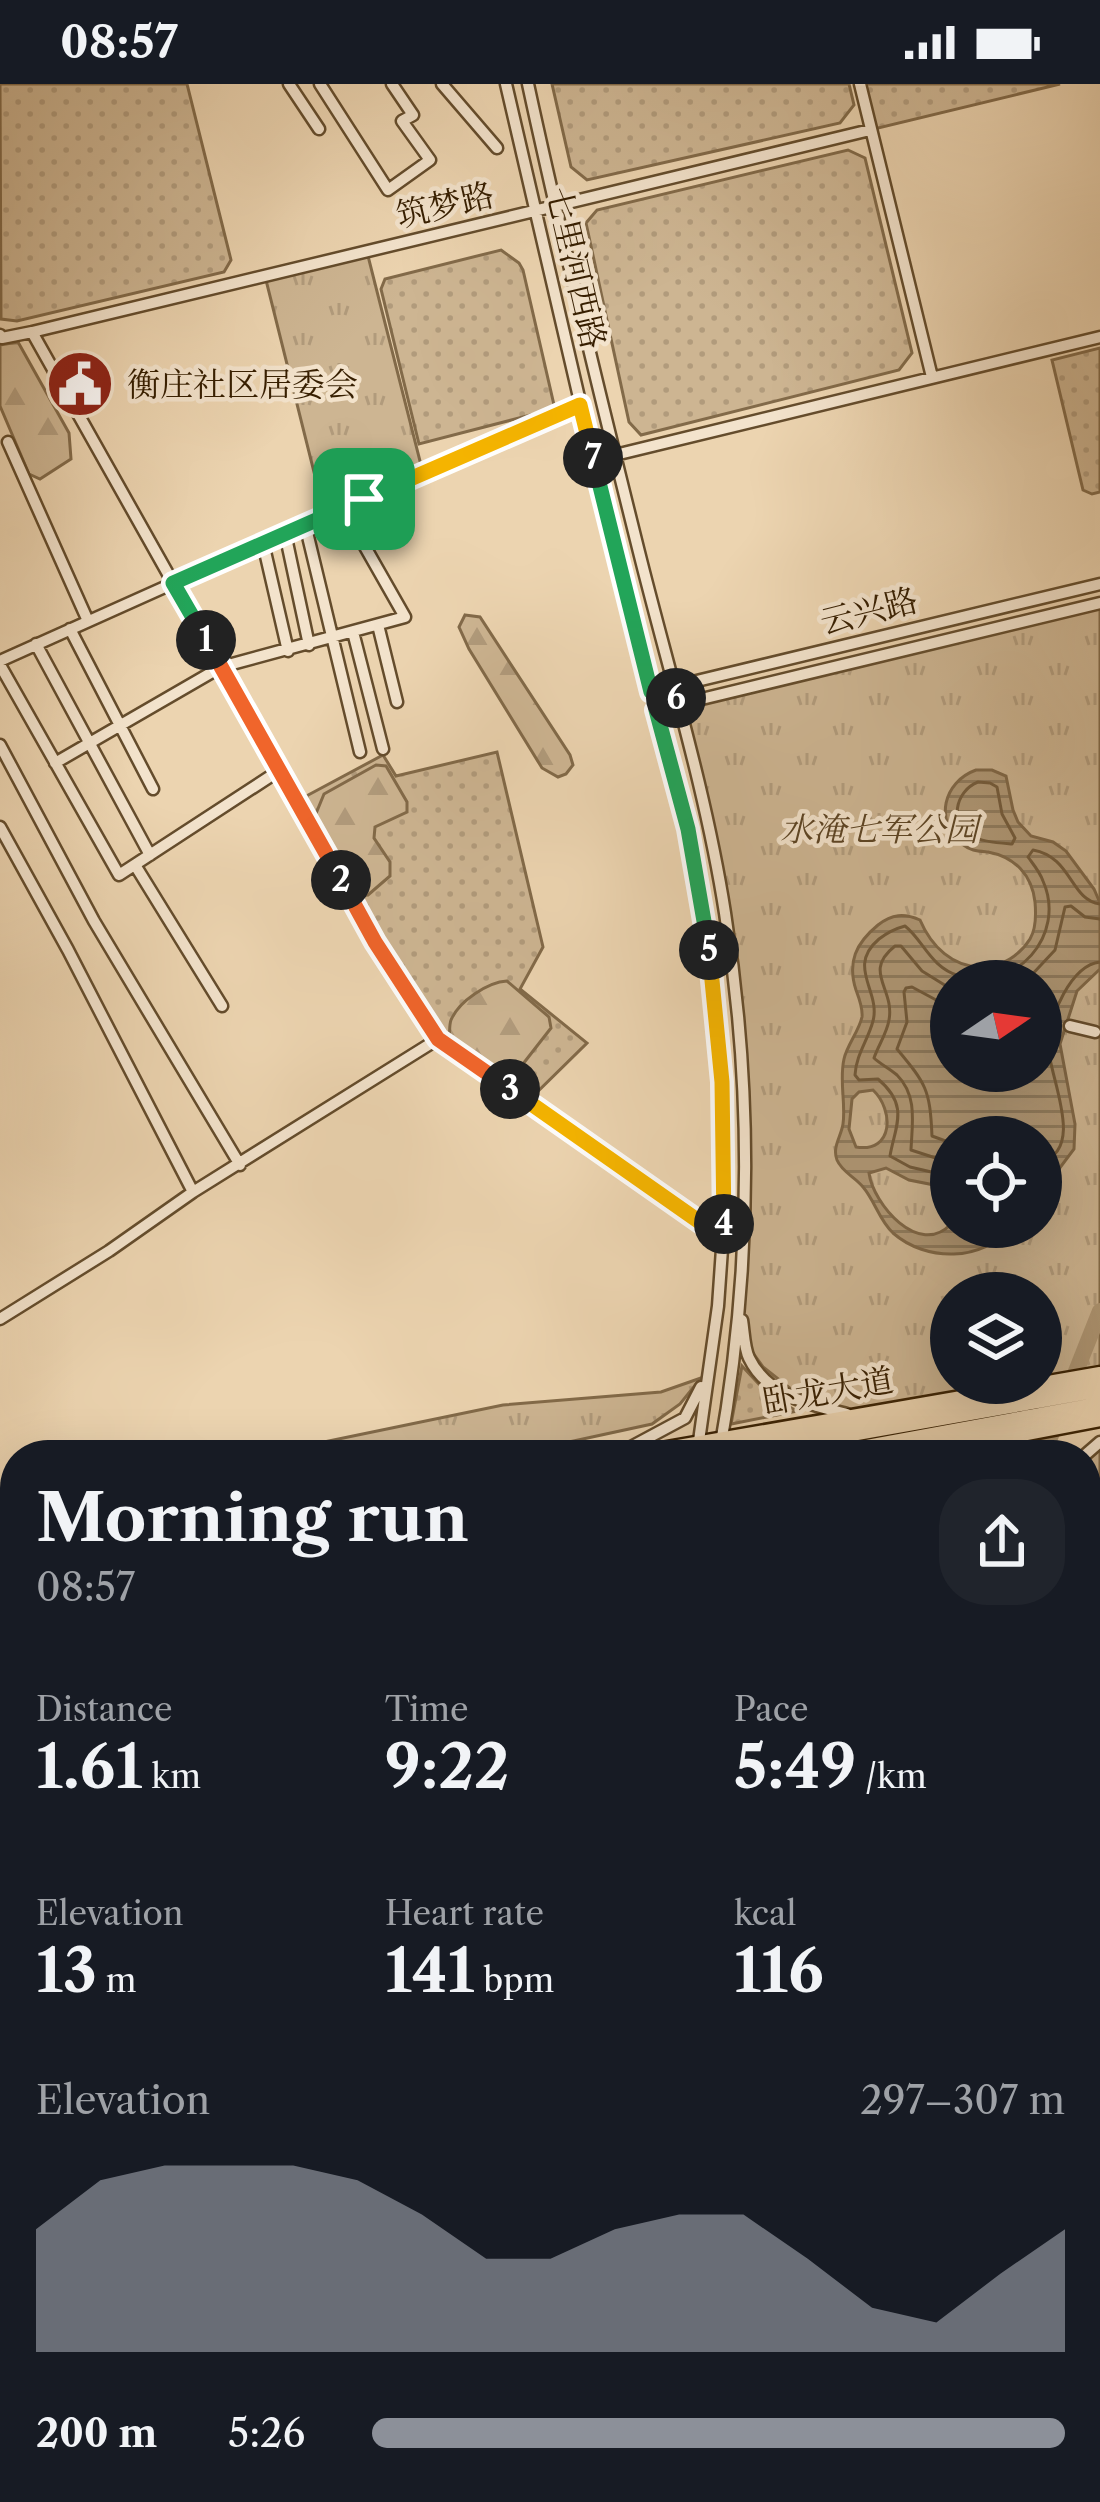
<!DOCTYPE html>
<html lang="en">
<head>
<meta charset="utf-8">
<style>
  body { margin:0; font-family:"Libre Caslon Text","Noto Serif SC",serif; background:#20242c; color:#f1f3f6; height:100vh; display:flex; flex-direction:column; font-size:45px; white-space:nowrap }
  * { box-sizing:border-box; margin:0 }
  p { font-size:39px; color:#9ea1a6 }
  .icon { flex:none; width:66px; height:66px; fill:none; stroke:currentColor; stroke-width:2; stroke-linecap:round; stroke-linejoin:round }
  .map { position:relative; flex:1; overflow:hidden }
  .sheet { position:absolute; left:0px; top:1356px; width:1101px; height:1062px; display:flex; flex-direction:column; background:#171b24; border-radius:48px 48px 0 0; box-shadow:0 12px 48px #0002 }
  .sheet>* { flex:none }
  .needle { width:78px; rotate:77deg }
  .buttons { position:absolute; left:930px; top:876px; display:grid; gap:24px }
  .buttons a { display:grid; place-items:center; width:132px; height:132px; border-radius:50%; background:#171b24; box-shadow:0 12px 48px #0002; font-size:60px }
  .pin { position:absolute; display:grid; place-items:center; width:102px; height:102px; color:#fff; margin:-51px; border-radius:24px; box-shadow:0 6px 18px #0006 }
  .km { position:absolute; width:60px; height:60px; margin:-30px; border-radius:50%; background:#222; color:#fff; font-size:33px; line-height:60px; text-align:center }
  .round { display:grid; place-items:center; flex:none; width:126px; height:126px; border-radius:48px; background:#20242c }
  .summary { display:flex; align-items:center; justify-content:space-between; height:204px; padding:0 36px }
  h1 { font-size:66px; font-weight:800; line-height:90px }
  .figures { display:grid; grid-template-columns:repeat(3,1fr); gap:18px; height:204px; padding:12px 36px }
  .figures div { display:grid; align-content:center }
  .figures b { font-size:60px; font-weight:800 }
  .figures small { font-size:33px; font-weight:400 }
  .figures p { font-size:33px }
  .chart { height:336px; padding:24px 36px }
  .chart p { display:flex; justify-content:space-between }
  .chart svg { width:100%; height:216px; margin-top:12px; fill:#8c9099; opacity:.7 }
  ul { padding:0 36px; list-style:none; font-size:39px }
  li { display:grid; grid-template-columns:192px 144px 1fr; align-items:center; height:90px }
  li i { height:30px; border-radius:15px; background:#8c9099 }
  .status { display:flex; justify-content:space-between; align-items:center; height:84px; padding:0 60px; background:#171b24; direction:ltr }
  .status svg { height:33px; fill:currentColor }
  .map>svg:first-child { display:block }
  .grass { fill:url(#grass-dots); stroke:#826a49; stroke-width:3 }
  .forest { fill:url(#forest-firs); stroke:#826a49; stroke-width:3 }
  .park { fill:url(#park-tufts); stroke:#826a49; stroke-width:3; fill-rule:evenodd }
  .water { fill:url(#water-rules); stroke:#7e6646; stroke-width:3; fill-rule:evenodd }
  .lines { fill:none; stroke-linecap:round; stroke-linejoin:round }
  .shore { stroke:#725a3a; stroke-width:3 }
  .river { stroke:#ae9674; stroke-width:16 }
  .minor-casing { stroke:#644c2c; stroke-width:15 }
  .highway-casing { stroke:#361e00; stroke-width:21 }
  .minor { stroke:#f3e3cc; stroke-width:10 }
  .highway { stroke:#ecd4b0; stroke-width:16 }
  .split-1-casing { stroke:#fff; stroke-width:24 }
  .split-2-casing { stroke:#fff; stroke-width:24 }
  .split-3-casing { stroke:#fff; stroke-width:24 }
  .split-4-casing { stroke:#fff; stroke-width:24 }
  .split-5-casing { stroke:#fff; stroke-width:24 }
  .split-6-casing { stroke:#fff; stroke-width:24 }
  .split-7-casing { stroke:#fff; stroke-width:24 }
  .split-8-casing { stroke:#fff; stroke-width:24 }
  .split-1 { stroke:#22a559; stroke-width:15 }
  .split-2 { stroke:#f0652b; stroke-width:15 }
  .split-3 { stroke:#f0652b; stroke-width:15 }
  .split-4 { stroke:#f5b400; stroke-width:15 }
  .split-5 { stroke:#f5b400; stroke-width:15 }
  .split-6 { stroke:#22a559; stroke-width:15 }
  .split-7 { stroke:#22a559; stroke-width:15 }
  .split-8 { stroke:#f5b400; stroke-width:15 }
  .labels { text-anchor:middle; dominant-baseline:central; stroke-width:9; stroke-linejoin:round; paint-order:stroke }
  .street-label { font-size:33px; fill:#361e00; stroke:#f3e3cc }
  .poi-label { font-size:33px; fill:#361e00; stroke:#f3e3cc; text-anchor:start }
  .park-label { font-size:33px; font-style:italic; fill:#5c4424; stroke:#f3e3cc }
</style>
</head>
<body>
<div class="status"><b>08:57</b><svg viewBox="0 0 49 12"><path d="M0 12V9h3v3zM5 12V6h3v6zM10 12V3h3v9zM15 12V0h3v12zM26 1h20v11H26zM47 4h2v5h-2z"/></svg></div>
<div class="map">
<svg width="1100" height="2418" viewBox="0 0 1100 2418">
  <defs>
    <pattern id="grass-dots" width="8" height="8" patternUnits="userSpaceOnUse" patternTransform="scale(3)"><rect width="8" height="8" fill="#cdb592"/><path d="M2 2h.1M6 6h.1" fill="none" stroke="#b19b7c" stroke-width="1.8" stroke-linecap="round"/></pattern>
    <pattern id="forest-firs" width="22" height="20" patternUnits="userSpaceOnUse" patternTransform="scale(3)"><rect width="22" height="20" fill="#cdb592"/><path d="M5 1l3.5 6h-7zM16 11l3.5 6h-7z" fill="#b19b7c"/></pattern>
    <pattern id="park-tufts" width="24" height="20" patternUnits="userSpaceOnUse" patternTransform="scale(3)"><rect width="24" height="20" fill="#cdb592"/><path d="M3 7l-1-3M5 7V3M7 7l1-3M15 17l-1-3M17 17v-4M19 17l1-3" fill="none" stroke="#b19b7c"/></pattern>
    <pattern id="water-rules" width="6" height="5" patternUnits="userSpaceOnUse" patternTransform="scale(3)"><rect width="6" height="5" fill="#ae9674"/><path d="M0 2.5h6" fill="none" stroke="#8e7a5d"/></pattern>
  </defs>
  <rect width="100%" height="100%" fill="#ecd4b0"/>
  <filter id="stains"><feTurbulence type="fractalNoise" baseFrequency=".00167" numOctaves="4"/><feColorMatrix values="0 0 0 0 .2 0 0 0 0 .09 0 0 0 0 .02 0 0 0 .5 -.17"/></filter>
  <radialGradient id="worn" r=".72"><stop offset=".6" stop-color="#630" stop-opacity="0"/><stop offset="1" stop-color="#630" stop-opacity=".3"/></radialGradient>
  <path class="grass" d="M0 0H187L231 176 224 188 17 237 1 235Z
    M552 0H849L854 21 840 39 587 96 571 83Z
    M860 0H1060L870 46Z
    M848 66 865 74 912 269 899 286 641 351 629 338 586 139 597 126Z
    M501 166 519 179 523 186 554 321 550 326 419 360 381 205 385 195Z
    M1100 264V408L1092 410 1083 406 1052 276Z
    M497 668 543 863 520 905 587 959 528 1017 438 955 297 717 383 671 396 692Z
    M742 1282 771 1313 797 1327 731 1340Z
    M1086 1617 1100 1625V1811L1086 1812Z"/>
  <path class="forest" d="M18 258 69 349 71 375 40 395 29 390 0 322V261Z
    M465 531 480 533 570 671 573 681 566 690 558 693 542 684 469 565 459 543Z
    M376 681 386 682 407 718V728L375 743 374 754 390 778V792L368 811 357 812 315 732 324 710Z
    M507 897 549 933 551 944 512 994 504 995 449 955C450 950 449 941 451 936 459 917 488 898 507 897Z"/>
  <path class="park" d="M367 168 423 389 325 432 265 192Z
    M1100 519V1291L856 1333 796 1309 763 1283 750 1265 740 1226 747 1055 725 828 677 621ZM951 897H1041V987H951ZM951 1053H1041V1143H951ZM951 1209H1041V1299H951Z
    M701 1294 680 1320 652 1340 509 1371H261L503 1321 661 1308Z
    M1100 1362V1455L1086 1489V1371H1064Z"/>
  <path class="water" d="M976 686H992L1006 692 1013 726 1018 738 1031 752 1053 758 1066 767 1094 805 1100 819V885L1077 907 1060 960 1075 1040 1074 1065 1059 1085 1041 1093V1053H951V1119L934 1101 909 1096 886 1084 869 1089C873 1120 919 1174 951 1140V1143H1010C983 1178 926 1178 893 1149 879 1136 875 1117 863 1103 855 1093 842 1088 837 1076 832 1063 841 1053 843 1040 846 1019 839 997 844 975 847 961 859 947 862 933 863 924 859 914 856 906 847 878 856 859 878 841 892 830 904 829 920 836 931 862 953 884 983 883 1002 883 1020 871 1030 855 1036 845 1036 829 1035 818 1032 791 1015 773 988 768 977 767 971 767 962 760 934 737 943 698 976 686ZM951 897H1041V987H951ZM873 1006C894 1026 894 1069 856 1063L849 1045 852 1015 859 1008Z"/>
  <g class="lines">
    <path class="shore" d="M978 698 990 699 997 703 1002 730 1015 754 1012 760C1000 759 983 758 973 753 948 740 955 707 978 698Z
      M1026 897 1055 866 1065 823 1071 822 1085 833 1100 835
      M951 905 922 887 901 862H895C862 888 895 904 889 936 887 949 878 962 874 974 880 980 889 984 897 991 918 1012 912 1040 911 1066L951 1079
      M951 924 912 903 906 904 904 908 907 938 897 965C926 1000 930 1005 932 1052L951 1059
      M1041 1078C1087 1065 1048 991 1048 960 1049 933 1071 881 1100 878
      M951 1099 940 1090 910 1083 890 1072C895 1042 910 1022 878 995L859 996 855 991C856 971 868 956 873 937 881 907 846 883 879 855 888 848 894 845 905 842 924 857 930 883 959 892 1016 909 1067 851 1043 797 1040 788 1033 780 1028 773L1033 766C1072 773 1070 816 1100 820"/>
    <path class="river" d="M1069 1305 1100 1227
      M1043 1371 1058 1334"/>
    <g class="minor-casing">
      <path id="minor" d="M289 0 319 45
        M320 0 388 106 430 76 402 37 413 31 392 0
        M442 0 497 64
        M506 0 625 511 688 745 710 871 722 997 726 1108 718 1222 697 1371
        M528 0C562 157 600 312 639 468 669 588 706 707 725 829 754 1012 752 1189 719 1371
        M860 0 932 293
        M32 248 870 46
        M0 251 2 254 32 248 375 858 438 955 724 1155
        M8 358 88 537
        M615 371 1100 253
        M305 440 360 668
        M285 449 309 561
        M263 459 288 567
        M378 541 397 618
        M70 545 153 705
        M353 548 383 665
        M36 560 150 771
        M0 577 263 459 580 321
        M0 581 119 791 280 686
        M651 608 1100 500
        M656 626 1100 519
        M0 661 94 837 240 1081
        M55 679 221 583 405 533 343 424
        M0 743 68 866 193 1108
        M135 781 222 922
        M1070 942 1095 948
        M0 1235 109 1167 193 1108 438 955
        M742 1236C744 1248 744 1264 749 1274 767 1312 811 1321 847 1330
        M616 1371 685 1334 701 1303
        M1085 1371 1100 1358
        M1086 1838 1100 1837
        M0 2324 15 2319
        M1086 2327 1100 2317
        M0 2355 15 2350
        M53 2403 56 2418
        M253 2403 257 2418
        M324 2403 334 2418
        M470 2403 472 2418
        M512 2403 514 2418
        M693 2403 704 2418
        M805 2403 816 2418
        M711 2418 725 2403
        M966 2418 985 2403"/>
    </g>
    <g class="highway-casing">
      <path id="highway" d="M638 1371 1100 1291
        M728 1371 1100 1305
        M828 1371 1100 1321
        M907 1371 1100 1334
        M0 1475 15 1472
        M0 1489 15 1486
        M0 1502 15 1499
        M0 1518 15 1515
        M0 1534 15 1531"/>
    </g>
    <use href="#minor" class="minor"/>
    <use href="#highway" class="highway"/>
  </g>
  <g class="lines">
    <g class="split-1-casing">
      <path id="split-1" d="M206 556 173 499 364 415"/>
    </g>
    <g class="split-2-casing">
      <path id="split-2" d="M206 556 341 796"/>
    </g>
    <g class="split-3-casing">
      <path id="split-3" d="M341 796 375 858 438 955 510 1005"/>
    </g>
    <g class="split-4-casing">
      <path id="split-4" d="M510 1005 724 1155V1140"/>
    </g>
    <g class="split-5-casing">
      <path id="split-5" d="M709 866 722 998 724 1140"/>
    </g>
    <g class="split-6-casing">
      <path id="split-6" d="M676 614 677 621 656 626 688 745 709 866"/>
    </g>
    <g class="split-7-casing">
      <path id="split-7" d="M593 374 651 608 672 602 676 614"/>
    </g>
    <g class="split-8-casing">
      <path id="split-8" d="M364 415 580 321 593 374"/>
    </g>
    <use href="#split-1" class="split-1"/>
    <use href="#split-2" class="split-2"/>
    <use href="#split-3" class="split-3"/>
    <use href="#split-4" class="split-4"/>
    <use href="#split-5" class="split-5"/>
    <use href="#split-6" class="split-6"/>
    <use href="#split-7" class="split-7"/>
    <use href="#split-8" class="split-8"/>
  </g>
  <defs>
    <g id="civic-disc" transform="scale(3.45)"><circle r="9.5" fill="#8f2418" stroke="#f3e3cc"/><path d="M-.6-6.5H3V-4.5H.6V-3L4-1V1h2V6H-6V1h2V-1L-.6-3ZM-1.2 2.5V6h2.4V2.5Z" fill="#fff"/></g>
  </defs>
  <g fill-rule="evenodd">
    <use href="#civic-disc" x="80" y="300"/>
  </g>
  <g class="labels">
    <g class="street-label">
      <text transform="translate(445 121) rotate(-13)">筑梦路</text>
      <text transform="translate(576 184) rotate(77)">七里河西路</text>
      <text transform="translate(869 527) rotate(-14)">云兴路</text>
      <text transform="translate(828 1307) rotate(-10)">卧龙大道</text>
    </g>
    <g class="poi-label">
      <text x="127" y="300">衡庄社区居委会</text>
    </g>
    <g class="park-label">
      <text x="879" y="745">水淹七军公园</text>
    </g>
  </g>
  <rect width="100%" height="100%" filter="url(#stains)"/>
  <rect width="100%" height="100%" fill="url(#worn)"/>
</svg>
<div class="buttons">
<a><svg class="needle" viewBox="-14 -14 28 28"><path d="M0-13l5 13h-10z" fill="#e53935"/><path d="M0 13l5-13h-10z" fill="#9ea1a6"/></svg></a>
<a><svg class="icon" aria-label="locate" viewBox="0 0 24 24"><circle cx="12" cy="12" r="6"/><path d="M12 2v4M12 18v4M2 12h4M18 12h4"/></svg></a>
<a><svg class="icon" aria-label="layers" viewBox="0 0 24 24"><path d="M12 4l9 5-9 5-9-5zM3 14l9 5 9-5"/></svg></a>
</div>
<div class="pin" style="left:364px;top:415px;background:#1e9e55"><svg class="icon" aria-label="arrive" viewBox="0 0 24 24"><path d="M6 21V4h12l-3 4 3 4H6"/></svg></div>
<b class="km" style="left:206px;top:556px">1</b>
<b class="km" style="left:341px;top:796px">2</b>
<b class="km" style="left:510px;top:1005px">3</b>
<b class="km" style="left:724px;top:1140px">4</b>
<b class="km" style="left:709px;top:866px">5</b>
<b class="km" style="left:676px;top:614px">6</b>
<b class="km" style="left:593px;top:374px">7</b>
<section class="sheet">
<div class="summary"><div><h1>Morning run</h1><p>08:57</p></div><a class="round"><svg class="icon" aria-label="share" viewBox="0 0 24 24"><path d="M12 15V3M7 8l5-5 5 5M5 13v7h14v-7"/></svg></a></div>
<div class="figures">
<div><p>Distance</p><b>1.61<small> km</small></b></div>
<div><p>Time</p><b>9:22</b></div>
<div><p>Pace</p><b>5:49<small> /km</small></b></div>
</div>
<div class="figures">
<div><p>Elevation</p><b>13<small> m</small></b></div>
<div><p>Heart rate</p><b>141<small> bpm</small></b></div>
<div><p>kcal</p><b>116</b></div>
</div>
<div class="chart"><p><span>Elevation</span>297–307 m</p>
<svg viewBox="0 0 160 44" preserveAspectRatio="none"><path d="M0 44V19L10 9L20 6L30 6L40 6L50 9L60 16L70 25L80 25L90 19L100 16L110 16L120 25L130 35L140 38L150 28L160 19V44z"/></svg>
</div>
<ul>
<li><b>200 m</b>5:26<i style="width:100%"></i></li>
</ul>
</section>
</div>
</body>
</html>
